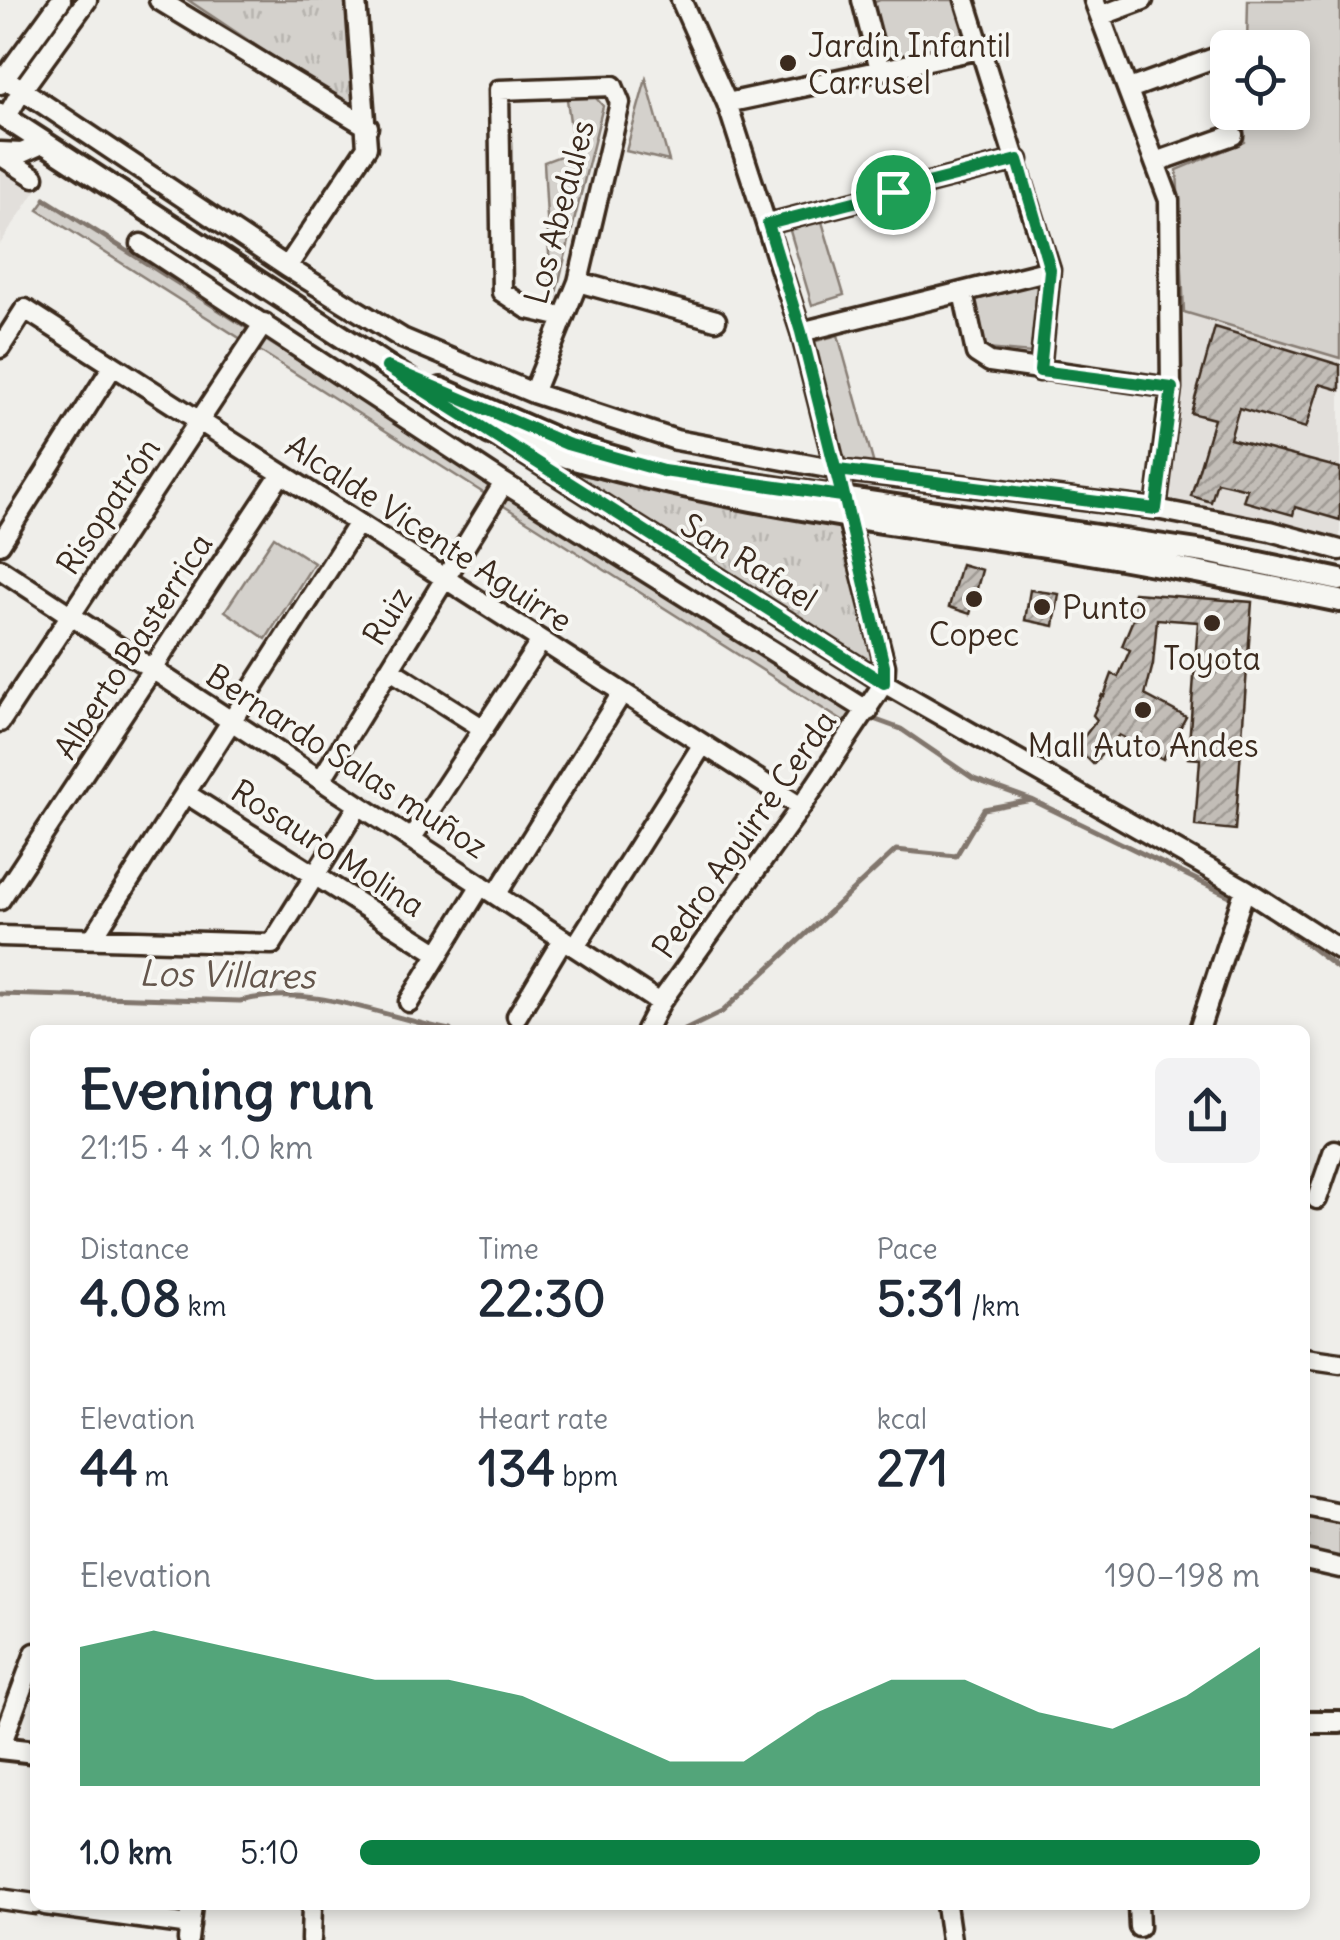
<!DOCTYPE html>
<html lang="en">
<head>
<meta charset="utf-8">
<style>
  body { margin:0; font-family:Delius,sans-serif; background:#f2f2f3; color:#1f2937; height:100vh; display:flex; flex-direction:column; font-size:38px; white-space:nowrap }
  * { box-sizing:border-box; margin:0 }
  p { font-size:32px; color:#747a83 }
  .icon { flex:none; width:55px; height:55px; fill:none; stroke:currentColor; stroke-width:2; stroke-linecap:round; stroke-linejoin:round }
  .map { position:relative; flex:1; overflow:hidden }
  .drawer { position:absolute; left:30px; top:1025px; width:1280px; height:885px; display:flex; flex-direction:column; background:#fff; border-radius:15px; box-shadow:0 5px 15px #0003 }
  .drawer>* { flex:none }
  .buttons { position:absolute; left:1210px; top:30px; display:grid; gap:20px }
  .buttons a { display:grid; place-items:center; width:100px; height:100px; border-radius:15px; background:#fff; box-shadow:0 5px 15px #0003; font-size:50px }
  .pin { position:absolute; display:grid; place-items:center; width:85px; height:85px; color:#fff; margin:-42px; border:5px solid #fff; border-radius:50%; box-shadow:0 2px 10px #0007 }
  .round { display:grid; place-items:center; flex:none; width:105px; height:105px; border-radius:15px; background:#f2f2f3 }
  .headline { display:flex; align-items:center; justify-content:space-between; height:170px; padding:0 50px }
  h1 { font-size:55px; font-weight:700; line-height:75px }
  .stats { display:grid; grid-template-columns:repeat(3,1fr); gap:15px; height:170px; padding:10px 50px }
  .stats div { display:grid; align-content:center }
  .stats b { font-size:50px; font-weight:700 }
  .stats small { font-size:28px; font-weight:400 }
  .stats p { font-size:28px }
  .chart { height:280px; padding:20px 50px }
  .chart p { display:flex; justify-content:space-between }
  .chart svg { width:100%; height:180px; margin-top:10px; fill:#0b8043; opacity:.7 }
  ul { padding:0 50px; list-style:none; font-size:32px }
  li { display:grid; grid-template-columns:160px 120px 1fr; align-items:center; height:75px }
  li i { height:25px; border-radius:12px; background:#0b8043 }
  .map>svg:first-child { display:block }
  .built { fill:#e2dfdb }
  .grass { fill:#d4d1cc; stroke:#887e75; stroke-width:2.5 }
  .park { fill:url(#park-tufts); stroke:#887e75; stroke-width:2.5 }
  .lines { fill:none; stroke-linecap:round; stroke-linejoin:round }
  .stream { stroke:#81766d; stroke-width:5 }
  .building { fill:url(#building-hatch); stroke:#3b2a1e; stroke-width:2.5 }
  .minor-casing { stroke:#3b2a1e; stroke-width:25 }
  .major-casing { stroke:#3b2a1e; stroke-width:28 }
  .minor { stroke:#f6f6f2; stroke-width:18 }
  .major { stroke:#f6f6f2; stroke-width:20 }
  .route-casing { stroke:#fff; stroke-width:20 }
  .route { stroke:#0b8043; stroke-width:12 }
  .poi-dot { fill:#3b2a1e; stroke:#f6f6f2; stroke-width:4 }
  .labels { text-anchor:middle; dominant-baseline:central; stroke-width:8; stroke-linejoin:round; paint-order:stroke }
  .poi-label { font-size:32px; fill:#3b2a1e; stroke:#f6f6f2 }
  .street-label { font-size:32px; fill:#3b2a1e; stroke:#f6f6f2 }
  .water-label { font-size:35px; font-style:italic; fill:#64564c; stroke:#f6f6f2 }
</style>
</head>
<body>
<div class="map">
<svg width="1340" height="1940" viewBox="0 0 1340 1940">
  <defs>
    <pattern id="park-tufts" width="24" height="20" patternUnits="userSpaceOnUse" patternTransform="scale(2.5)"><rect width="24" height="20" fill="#d4d1cc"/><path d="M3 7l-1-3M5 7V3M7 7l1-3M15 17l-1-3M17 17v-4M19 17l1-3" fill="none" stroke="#b7b4af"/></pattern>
    <pattern id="building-hatch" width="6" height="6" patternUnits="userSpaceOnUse" patternTransform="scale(2.5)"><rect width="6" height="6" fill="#c2bdb7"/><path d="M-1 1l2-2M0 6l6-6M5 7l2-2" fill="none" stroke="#9f9a94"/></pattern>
  </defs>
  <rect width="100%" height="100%" fill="#efeeea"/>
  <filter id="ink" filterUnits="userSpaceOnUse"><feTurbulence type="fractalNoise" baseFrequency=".01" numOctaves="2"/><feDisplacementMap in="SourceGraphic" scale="20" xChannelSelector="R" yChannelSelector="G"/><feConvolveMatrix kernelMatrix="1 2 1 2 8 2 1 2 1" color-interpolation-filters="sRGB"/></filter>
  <g filter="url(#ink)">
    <path class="built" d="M0 162 39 186 0 244Z
      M1184 312 1340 358V545L1170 509Z"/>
    <path class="grass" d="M880 0H956L968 43 888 61 869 4Z
      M1248 0H1340V358L1184 312 1177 170 1244 142 1245 113 1292 112V48L1247 47Z
      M646 79 669 161 626 151Z
      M589 90 603 106 552 309 544 162 574 151 566 92Z
      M46 199 854 712 847 724 38 210Z
      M820 215 844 295 812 305 788 224Z
      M1043 279 1032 353 986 349 973 298Z
      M838 335 874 465 842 459 809 343Z
      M274 537 314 563 266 639 225 611Z"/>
    <path class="park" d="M188 0H348L359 114Z
      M561 470 722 506 842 527 878 667Z
      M1305 1511 1340 1517V1564L1305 1555Z"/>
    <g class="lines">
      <path class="stream" d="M45 199 364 401
        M868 717 901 729 974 779 1032 800
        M1271 917 1340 970
        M0 994 240 1001C314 983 379 1016 450 1030
        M685 1030 722 1012 896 850 956 856 984 809 1032 800 1236 899"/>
    </g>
    <path class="building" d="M1215 327 1340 365V390L1320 384 1306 428 1239 408 1230 439 1340 468V520L1295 507 1293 515 1243 501 1247 489 1217 482 1211 502 1191 496 1214 419 1191 413Z
      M961 564 982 570 970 614 949 607Z
      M1030 590 1059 594 1054 626 1025 620Z
      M1134 593 1252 602 1235 830 1195 826 1200 759 1188 758 1198 622 1157 619 1153 664 1145 695 1186 717 1163 759 1119 735 1093 764 1076 747 1097 720 1093 715 1102 695 1104 696 1112 674 1118 677 1130 650 1122 646 1134 617 1127 616Z"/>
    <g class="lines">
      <g class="minor-casing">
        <path id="minor" d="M159 0 368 127
          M862 0 880 69
          M965 0 1050 270 1040 371
          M1094 0 1169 200 1171 388 1156 509
          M1100 16 1143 0
          M0 75 287 267 402 338 533 393 676 440 838 470 1156 509 1270 531 1340 550
          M0 84 61 0
          M1129 89 1228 53
          M727 103 980 49
          M6 118 22 90 87 0
          M0 152 22 153 42 144
          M0 155 34 177
          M1156 162 1233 135
          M768 224 1018 160
          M141 244 504 483 868 711
          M287 267 367 147 356 0
          M578 282 716 320
          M963 292 976 353 990 362 1171 388
          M801 332 1050 270
          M0 348 25 309 801 807
          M533 393 578 282 620 103 613 86 499 90 502 292 528 309 563 317
          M503 441 884 683 1245 889 1340 950
          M0 544 113 366
          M0 569 660 1003
          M389 669 484 729
          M0 722 264 323
          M321 780 504 483
          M185 793 439 954
          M411 839 541 641
          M496 895 622 693
          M0 900 281 474
          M0 936 272 944 359 805
          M94 936 358 523
          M575 947 703 744
          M409 1002 481 885
          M517 1016 563 939
          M646 1030 660 1003 801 807 884 683 885 666 801 332 727 103 681 0
          M1199 1030 1245 889
          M1317 1199 1334 1150
          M1305 1358 1340 1363
          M1305 1506 1340 1513
          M1305 1560 1340 1568
          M0 1748 35 1653
          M0 1899 35 1904
          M45 1905 190 1925
          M946 1905 951 1940
          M1138 1905 1139 1927
          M188 1940 192 1905
          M311 1940 312 1905"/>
      </g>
      <g class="major-casing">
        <path id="major" d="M0 114 490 433C666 493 850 518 1033 544 1136 559 1238 580 1340 601
          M441 389 567 444 623 460
          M681 474 1211 553 1340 580
          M1305 1722H1340
          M0 1748 35 1752"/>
      </g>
      <use href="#minor" class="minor"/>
      <use href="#major" class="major"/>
    </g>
  </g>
  <g class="lines" filter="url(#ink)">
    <g class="route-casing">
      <path id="route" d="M893 192 768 224 801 332 842 496 663 471 567 444 387 367 884 683V666L838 470 1156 509 1172 388 1040 371 1050 270 1018 160 893 192"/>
    </g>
    <use href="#route" class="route"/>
  </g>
  <g class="poi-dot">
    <circle cx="788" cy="63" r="10"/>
    <circle cx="974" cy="599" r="10"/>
    <circle cx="1042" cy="607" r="10"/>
    <circle cx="1212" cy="623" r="10"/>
    <circle cx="1143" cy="710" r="10"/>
  </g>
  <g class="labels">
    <g class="poi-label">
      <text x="808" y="45" text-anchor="start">Jardín Infantil<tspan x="808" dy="37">Carrusel</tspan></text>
      <text x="1062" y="607" text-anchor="start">Punto</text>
      <text x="974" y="634">Copec</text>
      <text x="1212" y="658">Toyota</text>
      <text x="1143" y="745">Mall Auto Andes</text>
    </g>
    <g class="street-label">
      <text transform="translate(559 212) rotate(-75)">Los Abedules</text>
      <text transform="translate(108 506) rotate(-56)">Risopatrón</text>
      <text transform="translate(429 533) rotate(33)">Alcalde Vicente Aguirre</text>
      <text transform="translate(749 562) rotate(32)">San Rafael</text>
      <text transform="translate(387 616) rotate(-58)">Ruiz</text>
      <text transform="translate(133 646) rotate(-57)">Alberto Basterrica</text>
      <text transform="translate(347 761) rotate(33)">Bernardo Salas muñoz</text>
      <text transform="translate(744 834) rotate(-55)">Pedro Aguirre Cerda</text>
      <text transform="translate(328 848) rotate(33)">Rosauro Molina</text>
    </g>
    <g class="water-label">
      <text transform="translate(227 974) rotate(1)">Los Villares</text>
    </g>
  </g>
</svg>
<div class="buttons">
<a><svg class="icon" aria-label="locate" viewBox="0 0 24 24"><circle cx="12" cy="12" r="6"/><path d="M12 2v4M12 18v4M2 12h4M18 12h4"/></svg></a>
</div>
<div class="pin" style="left:893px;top:192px;background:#1e9e55"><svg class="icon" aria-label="arrive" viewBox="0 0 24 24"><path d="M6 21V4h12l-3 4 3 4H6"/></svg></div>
<section class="drawer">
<div class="headline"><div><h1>Evening run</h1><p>21:15 · 4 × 1.0 km</p></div><a class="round"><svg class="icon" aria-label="share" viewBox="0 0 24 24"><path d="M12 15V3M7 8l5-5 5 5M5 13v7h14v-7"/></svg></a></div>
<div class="stats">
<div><p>Distance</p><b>4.08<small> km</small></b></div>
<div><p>Time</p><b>22:30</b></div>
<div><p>Pace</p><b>5:31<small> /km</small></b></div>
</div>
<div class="stats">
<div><p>Elevation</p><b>44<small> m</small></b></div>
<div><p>Heart rate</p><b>134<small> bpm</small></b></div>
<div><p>kcal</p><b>271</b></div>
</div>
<div class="chart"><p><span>Elevation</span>190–198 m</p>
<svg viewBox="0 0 160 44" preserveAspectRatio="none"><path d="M0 44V10L10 6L20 10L30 14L40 18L50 18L60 22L70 30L80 38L90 38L100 26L110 18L120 18L130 26L140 30L150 22L160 10V44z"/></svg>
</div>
<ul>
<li><b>1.0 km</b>5:10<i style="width:100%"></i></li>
</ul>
</section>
</div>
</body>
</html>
